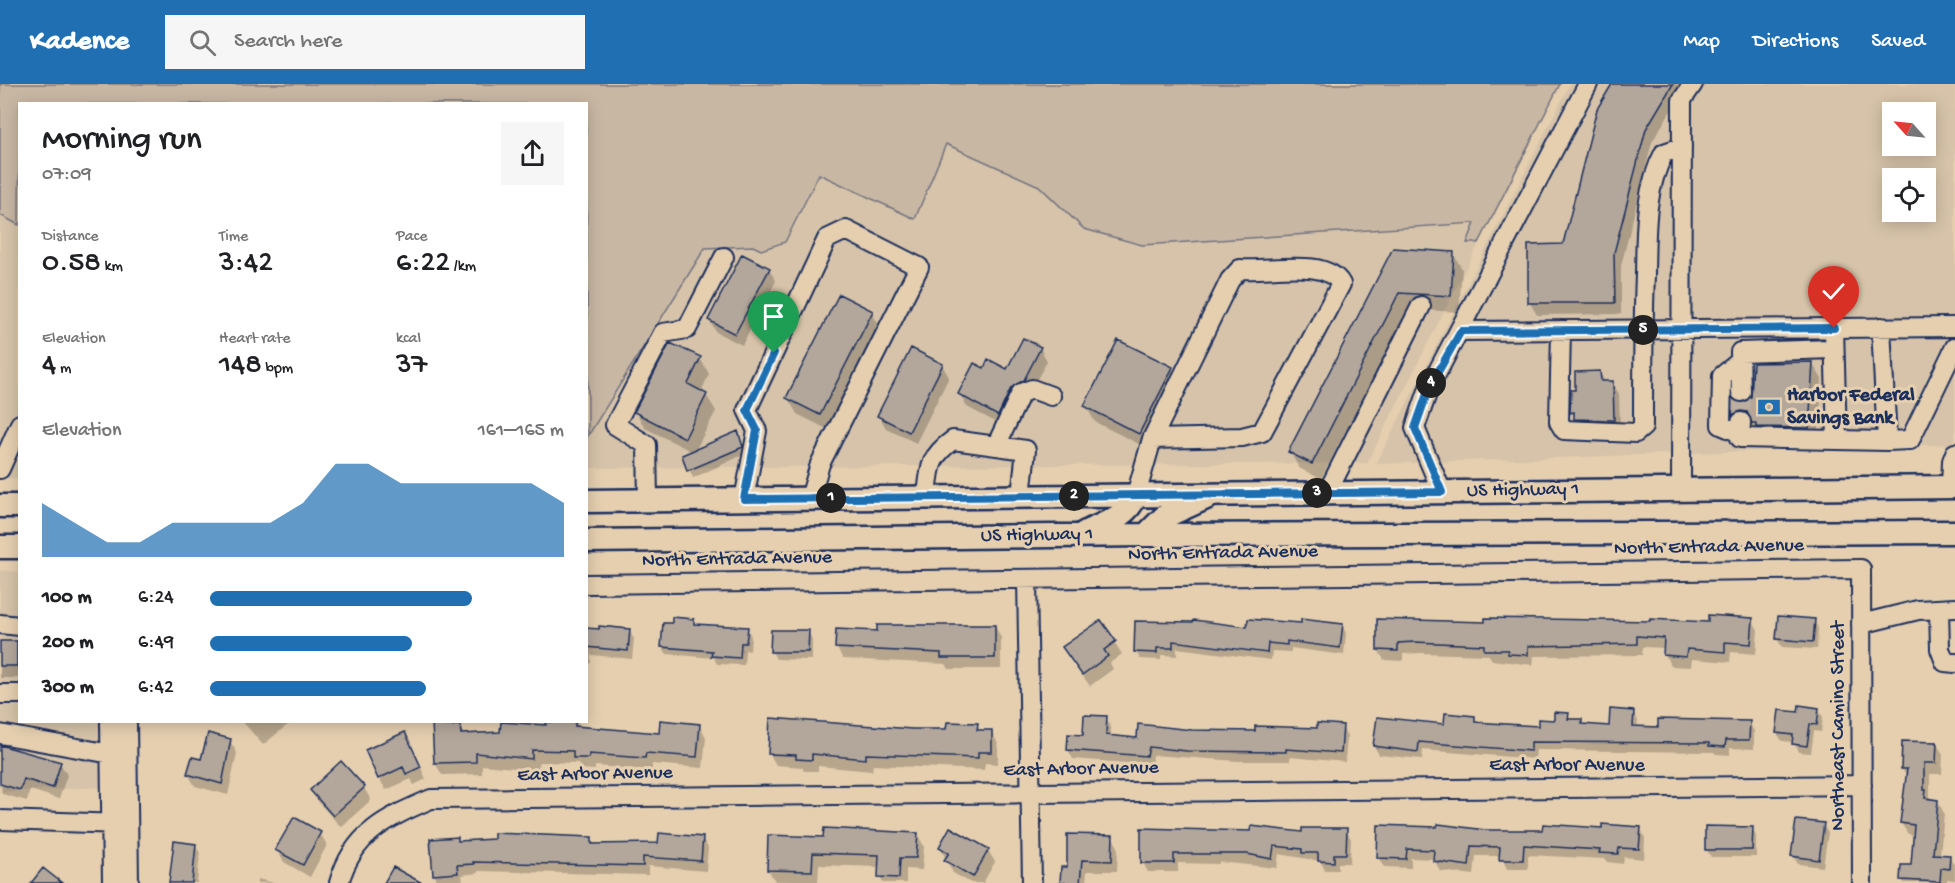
<!DOCTYPE html>
<html lang="en">
<head>
<meta charset="utf-8">
<style>
  body { margin:0; font-family:"Gochi Hand",sans-serif; background:#f6f6f6; color:#202124; height:100vh; display:flex; flex-direction:column; font-size:22px; white-space:nowrap }
  * { box-sizing:border-box; margin:0 }
  p { font-size:20px; color:#757577 }
  .icon { flex:none; width:33px; height:33px; fill:none; stroke:currentColor; stroke-width:2; stroke-linecap:round; stroke-linejoin:round }
  .map { position:relative; flex:1; overflow:hidden }
  .details { position:absolute; left:18px; top:18px; width:570px; height:621px; display:flex; flex-direction:column; background:#fff; border-radius:0px; box-shadow:0 3px 15px #0003 }
  .details>* { flex:none }
  .needle { width:39px; rotate:297deg }
  .tools { position:absolute; left:1882px; top:18px; display:grid; gap:12px }
  .tools a { display:grid; place-items:center; width:54px; height:54px; border-radius:0px; background:#fff; box-shadow:0 3px 15px #0003; font-size:30px }
  .pin { position:absolute; display:grid; place-items:center; width:51px; height:51px; color:#fff; margin:-62px -26px; border-radius:50% 50% 50% 0; rotate:-45deg; box-shadow:0 0 6px #0007 }
  .pin .icon { rotate:45deg }
  .km { position:absolute; width:30px; height:30px; margin:-15px; border-radius:50%; background:#222; color:#fff; font-size:16px; line-height:30px; text-align:center }
  .round { display:grid; place-items:center; flex:none; width:63px; height:63px; border-radius:0px; background:#f6f6f6 }
  .summary { display:flex; align-items:center; justify-content:space-between; height:102px; padding:0 24px }
  h1 { font-size:33px; font-weight:600; line-height:45px }
  .figures { display:grid; grid-template-columns:repeat(3,1fr); gap:9px; height:102px; padding:6px 24px }
  .figures div { display:grid; align-content:center }
  .figures b { font-size:30px; font-weight:600 }
  .figures small { font-size:16px; font-weight:400 }
  .figures p { font-size:16px }
  .chart { height:168px; padding:12px 24px }
  .chart p { display:flex; justify-content:space-between }
  .chart svg { width:100%; height:108px; margin-top:6px; fill:#1f6fb2; opacity:.7 }
  ul { padding:0 24px; list-style:none; font-size:20px }
  li { display:grid; grid-template-columns:96px 72px 1fr; align-items:center; height:45px }
  li i { height:15px; border-radius:8px; background:#1f6fb2 }
  header { display:flex; align-items:center; gap:36px; box-sizing:border-box; height:84px; padding:0 30px; background:#1f6fb2; color:#fff }
  header strong { font-size:28px }
  nav { display:flex; gap:33px; margin-inline-start:auto; font-size:21px }
  .search { width:420px; height:54px; background:#f6f6f6; display:flex; align-items:center; gap:15px; box-sizing:border-box; padding:0 21px; border-radius:0px; color:#757577; font-size:22px }
  .map>svg:first-child { display:block }
  .built { fill:#d6c3a9; fill-rule:evenodd }
  .green { fill:#c8b7a3; stroke:#727380; stroke-width:1.5 }
  .shadow { fill:#0003 }
  .building { fill:#b3a79b; stroke:#1b2f5e; stroke-width:1.5 }
  .lines { fill:none; stroke-linecap:round; stroke-linejoin:round }
  .minor-tunnel { stroke:#bdaf9f; stroke-width:18; stroke-dasharray:18 9; stroke-linecap:butt }
  .minor-casing { stroke:#1b2f5e; stroke-width:22 }
  .major-casing { stroke:#1b2f5e; stroke-width:27 }
  .minor { stroke:#e5cfaf; stroke-width:18 }
  .major { stroke:#e5cfaf; stroke-width:22 }
  .route-casing { stroke:#fff; stroke-width:12 }
  .route { stroke:#1f6fb2; stroke-width:8 }
  .labels { text-anchor:middle; dominant-baseline:central; stroke-width:6; stroke-linejoin:round; paint-order:stroke }
  .poi-label { font-size:20px; font-weight:bold; fill:#1b2f5e; stroke:#e5cfaf; text-anchor:start }
  .street-label { font-size:20px; fill:#1b2f5e; stroke:#e5cfaf }
</style>
</head>
<body>
<header>
<strong>Kadence</strong>
<div class="search"><svg class="icon" aria-label="search" viewBox="0 0 24 24"><circle cx="10" cy="10" r="6"/><path d="M15 15l6 6"/></svg>Search here</div>
<nav><a>Map</a><a>Directions</a><a>Saved</a></nav>
</header>
<div class="map">
<svg width="1955" height="799" viewBox="0 0 1955 799">
  <rect width="100%" height="100%" fill="#e5cfaf"/>
  <filter id="ink" filterUnits="userSpaceOnUse"><feTurbulence type="fractalNoise" baseFrequency=".0167" numOctaves="2"/><feDisplacementMap in="SourceGraphic" scale="12" xChannelSelector="R" yChannelSelector="G"/><feConvolveMatrix kernelMatrix="1 2 1 2 8 2 1 2 1" color-interpolation-filters="sRGB"/></filter>
  <g filter="url(#ink)">
    <path class="built" d="M1570 0H1955V360L1376 380ZM1893 28H1926V62H1893ZM1893 94H1926V128H1893Z
      M946 60 1039 102 1084 145 1142 161 1476 139 1468 159H1479L1367 379 587 384 586 351 705 164 785 158 819 90 915 135Z
      M0 131 19 141V394H0Z
      M0 486 19 488 20 638H101L102 703 0 708Z"/>
    <path class="green" d="M0 0H1560L1479 159H1467L1475 139 1142 161 1084 145 1039 102 946 60 915 135 819 90 785 158 761 166 753 162 705 164 588 352 586 20H20L19 141 0 131Z"/>
    <path class="shadow" d="M1614 0H1687L1652 58 1621 182V230L1537 231 1530 219 1564 162Z
      M1394 165 1453 169 1462 185 1459 228 1408 225 1321 395 1299 384 1290 368Z
      M769 185 776 197 742 261 716 248 709 236Z
      M872 229 881 245 829 346 797 330 788 314Z
      M1040 264 1047 277 1030 308 1005 343 967 323 960 310 984 286 1008 287Z
      M700 274 709 290 701 308 706 311 716 327 695 367 737 349 747 369 693 394 684 372 693 368 645 344 636 328Z
      M1812 279 1822 295 1818 360 1763 355 1757 344 1751 342 1743 346 1734 331V318L1742 321Z
      M942 281 949 293 916 359 886 344 879 332Z
      M1172 284 1181 301 1149 365 1095 338 1086 322Z
      M1600 289 1605 298H1612L1619 310 1620 348 1583 347 1572 328 1577 308Z
      M1752 535 1758 546 1756 570 1731 568 1730 578 1692 575 1691 583 1671 582 1665 571V564L1642 563V571L1534 572 1533 581 1492 576 1489 571 1420 569 1403 570V577L1384 576 1378 566 1379 537 1709 539Z
      M693 536 697 542 747 544 751 552 750 567 745 566 744 581 717 580 714 574 667 570 662 563Z
      M1814 536 1818 544 1817 565 1782 563 1777 555Z
      M1101 538 1122 570 1110 579 1113 585 1090 602 1071 576Z
      M1195 540 1248 545 1342 541 1346 549 1344 571 1291 564V568L1272 567 1271 576 1177 564V572L1161 571V576L1140 575 1136 568Z
      M995 542 1001 554V585H949L946 580 843 575 836 563 878 548Z
      M586 544 629 546 634 555 632 575 591 571V579H586Z
      M808 548 812 555V576L776 575 772 568Z
      M0 559H16L20 565V594H0Z
      M1818 625 1823 633 1821 648 1814 647 1811 669 1799 668 1794 658 1782 657 1777 649Z
      M1633 628 1638 637 1637 644 1659 645 1749 639 1754 647V665L1730 664V671L1716 670 1714 668 1536 666 1535 675 1423 666 1422 675 1379 671 1374 662 1474 633 1478 640 1539 644 1568 630 1571 637H1581L1584 642 1611 643Z
      M1106 634 1111 643V653L1138 655 1192 647 1257 648 1342 643 1347 652 1345 678 1290 673V677H1238L1153 671 1152 681 1073 675 1068 666Z
      M243 638H291L263 661Z
      M434 638H449L451 643H460L465 652 547 643V638H576L580 644 660 651 699 641 706 653 703 684 652 680V686L595 682V686L581 685 578 679 539 678 538 686 482 681V690L442 691 435 679Z
      M977 641 981 648H992L998 660V680L985 679 984 686 873 681 872 687 818 682V687H804L802 683 776 681 769 669 912 646 948 647Z
      M230 657 237 669 228 711 195 702 188 690Z
      M1936 659 1943 670 1942 690H1930V715L1938 718 1944 729 1940 771 1949 772 1955 782V796L1947 795V799H1904L1901 795 1912 783 1914 751 1908 750 1901 739 1907 693 1902 685Z
      M411 662 426 695 414 701 411 695 386 706 379 694Z
      M0 663 60 679 67 691 59 715 30 706 27 717 2 710Z
      M364 704 371 716 341 743 319 719 312 707Z
      M294 735 320 749 327 761 310 793 284 778 277 766Z
      M1823 741 1828 749 1823 783 1798 780 1793 772Z
      M1379 742 1486 748 1640 744 1645 754 1644 775 1624 773 1623 780 1607 778 1605 775 1528 771V785H1507L1501 772H1476L1474 791 1440 787 1434 775 1411 774V784L1384 783 1378 773Z
      M1752 744 1756 752V773H1711L1706 765Z
      M1143 746 1303 750 1346 746 1351 755 1350 779H1338V786H1325L1320 777 1279 770 1277 784 1219 778V780L1178 779V788H1148L1143 779Z
      M917 750 924 762 922 786 906 785V799H883L879 792 880 783 819 781 818 799 775 797 768 785 825 754Z
      M1112 752 1118 763 1117 787H1087L1086 799H1062L1068 785Z
      M591 754 595 761H659L702 754 708 764 706 787 648 782V791L478 787V789L462 791 463 799H439L434 791 457 755 459 759Z
      M195 761 200 769 197 799H171Z
      M940 763 988 766 995 778 983 799H971L953 789Z
      M258 795 274 799H257Z"/>
    <path class="building" d="M1612 0H1673L1646 45 1614 169 1615 219H1528V161L1563 160 1597 25Z
      M1393 164 1454 168 1451 212 1399 209 1312 380 1288 368Z
      M742 170 770 184 735 250 708 236Z
      M839 210 873 227 820 331 786 314Z
      M1023 254 1041 263 1024 296 1011 304 998 332 958 310 974 279 984 284 988 275 1007 285Z
      M1118 256 1173 283 1139 350 1084 322Z
      M670 259 701 273 688 300 707 310 685 354 634 328Z
      M911 264 943 280 909 348 877 332Z
      M1813 278 1809 344 1756 343V339H1752L1747 328 1741 327 1732 331 1733 315 1742 319 1751 313 1753 279Z
      M1600 287 1601 297H1613L1614 336 1574 335V328L1570 329 1571 306H1575V288Z
      M738 347 743 363 687 387 682 371Z
      M1708 531 1753 534 1751 560 1725 558V568L1687 565 1686 573 1663 571 1664 554 1637 552V560L1528 562V571L1508 570V566H1484V561L1414 558 1398 559V567L1377 566V535L1485 538V534L1650 537V535L1708 538Z
      M1778 532 1815 535 1813 558 1776 555Z
      M672 533 694 535V540L748 543 746 559H741L740 574 711 572 712 567 661 563 663 539H672Z
      M1248 535 1301 539V535L1343 540 1340 564 1287 557V561L1268 559 1267 569 1173 557V564H1157V569L1134 568 1135 537 1193 538 1194 536 1247 543Z
      M1101 536 1116 557 1104 566 1108 572 1082 591 1062 563Z
      M877 541H995V574H941V569L835 564 836 545 877 547Z
      M599 542 630 545 628 567 586 563V544L599 545Z
      M771 546H809L808 568H770Z
      M0 557H17V582H0Z
      M1799 621 1819 624 1817 641 1810 640 1807 662 1792 660 1793 651 1776 649 1779 626 1798 628Z
      M1610 625 1634 627 1633 642 1658 643V635L1750 637 1749 656H1726L1725 663 1709 662V659L1531 658V667L1419 658 1418 668 1373 662 1377 633 1444 640 1445 629 1475 632V638L1538 642V635L1554 636V628L1569 629 1568 635H1582V640L1609 642Z
      M1084 631 1107 632 1106 651 1137 654 1138 640 1192 646 1255 647V642L1317 644V639L1343 641 1341 669 1286 665V668L1187 667 1149 663 1147 672 1067 666 1068 650 1083 651Z
      M770 634 912 645H946L947 638 978 639 977 646H992V668H978V674L866 670V675L812 670V676L796 675V671L768 670Z
      M660 636 700 640 697 673 646 669 645 674 589 670V674H573V667L532 666V675L476 669V678L434 679 432 638H445V642L460 641 461 650 500 648 501 638 546 641V638H575V642L659 649Z
      M405 648 421 683 406 690 403 683 378 695 365 666Z
      M208 649 231 655 222 700 187 690 192 673 201 675Z
      M1902 657 1937 658 1936 679H1924V706H1926L1925 714 1938 716 1933 770 1950 771 1949 785 1941 784 1940 798 1900 796 1901 781H1911L1914 741 1900 739 1907 685H1901Z
      M0 661 61 678 53 704 24 695 20 706 0 700Z
      M341 677 365 703 333 732 310 706Z
      M294 733 321 748 303 781 275 766Z
      M1796 736 1824 739 1819 776 1791 772Z
      M1438 740 1486 746H1542L1543 740 1602 744V740L1641 743 1639 765 1619 764 1618 770 1599 769 1600 766 1524 761 1523 776H1499L1500 763 1471 762 1469 782 1433 777 1434 766 1407 765 1406 775 1377 774 1378 741 1437 743Z
      M1251 742 1302 748V744H1347L1346 770H1334V778L1318 777V769H1302V765L1274 762 1272 775 1247 770H1174V779H1141V744L1250 747Z
      M1705 742 1753 743 1752 766H1705Z
      M950 743 989 765 973 793 944 776 949 769 939 763Z
      M824 744 918 749 916 774H900L899 794 878 793 879 771 813 769 812 787 767 786 768 751 823 753Z
      M494 749 592 753V760L658 759 659 749 703 753 701 777 643 773V782L473 778 474 780 457 781 458 789 433 791 430 755 458 753V757L494 755Z
      M1067 750 1113 751 1112 777 1082 776 1080 799H1060L1061 783H1067Z
      M174 757 196 760 192 799H169Z
      M393 783 422 799H384Z
      M43 784 62 799H31Z"/>
    <g class="lines">
      <path class="minor-tunnel" d="M1741 308V338"/>
      <g class="minor-casing">
        <path id="minor" d="M1834 244 1837 356 1887 357 1881 243
          M1561 246 1559 338 1564 346 1636 349 1643 343C1643 292 1643 241 1645 190 1646 149 1644 107 1664 69L1682 63
          M1461 247 1955 243
          M1740 277 1722 292 1721 341 1740 349
          M1741 308 1740 268 1833 265
          M1741 338 1740 354 1837 356
          M1887 357 1910 356 1955 263
          M996 362 1021 309 1032 305 1051 312
          M0 385 20 340
          M1951 403 1952 377 1955 369
          M1681 406 1682 16 1693 0
          M1442 408 1415 344 1429 304 1588 0
          M1327 409 1421 222
          M1136 411 1152 355 1230 196 1240 185C1268 188 1326 173 1341 200L1262 348 1242 353 1152 355
          M927 413C930 385 928 374 953 356L1026 366 1021 412
          M744 415 757 347 747 326 827 155 846 146 919 183 820 380 810 414
          M648 416 647 361 615 341 663 249 687 245 724 173
          M1027 495 1032 799
          M586 500 1861 485 1862 799
          M1939 525 1940 565 1945 578 1955 579
          M0 540 20 542
          M1861 540 1918 526 1955 524
          M0 610H20
          M110 638 112 799
          M127 638 129 799
          M0 650 122 672
          M0 736 122 740
          M339 799C353 749 387 734 431 715L1862 701"/>
      </g>
      <g class="major-casing">
        <path id="major" d="M586 417 1955 403
          M0 422H20
          M1084 449C1104 439 1128 433 1136 411
          M1146 451 1164 433 1206 414
          M586 457 1146 451 1955 448
          M0 463H20"/>
      </g>
      <use href="#minor" class="minor"/>
      <use href="#major" class="major"/>
    </g>
  </g>
  <g class="lines" filter="url(#ink)">
    <g class="route-casing">
      <path id="route" d="M774 269 747 326 757 346 744 415 1442 408 1415 344 1429 304 1461 247 1834 244"/>
    </g>
    <use href="#route" class="route"/>
  </g>
  <defs>
    <g id="bank-bare" transform="scale(1.8)"><path d="M-6-4H6V4H-6ZM0-2.3a2.3 2.3 0 1 0 0 4.6a2.3 2.3 0 1 0 0-4.6Z" fill="#1f6fb2" stroke="#e5cfaf" stroke-width="2.5" paint-order="stroke"/></g>
  </defs>
  <g fill-rule="evenodd">
    <use href="#bank-bare" x="1769" y="323"/>
  </g>
  <g class="labels">
    <g class="poi-label">
      <text x="1787" y="312">Harbor Federal<tspan x="1787" dy="23">Savings Bank</tspan></text>
    </g>
    <g class="street-label">
      <text transform="translate(1523 407) rotate(-1)">US Highway 1</text>
      <text transform="translate(1037 452) rotate(-1)">US Highway 1</text>
      <text transform="translate(1709 464) rotate(-1)">North Entrada Avenue</text>
      <text transform="translate(1223 470) rotate(-1)">North Entrada Avenue</text>
      <text transform="translate(737 476) rotate(-1)">North Entrada Avenue</text>
      <text transform="translate(1839 642) rotate(-90)">Northeast Camino Street</text>
      <text x="1567" y="682">East Arbor Avenue</text>
      <text transform="translate(1081 686) rotate(-1)">East Arbor Avenue</text>
      <text transform="translate(595 691) rotate(-1)">East Arbor Avenue</text>
    </g>
  </g>
</svg>
<div class="tools">
<a><svg class="needle" viewBox="-14 -14 28 28"><path d="M0-13l5 13h-10z" fill="#e53935"/><path d="M0 13l5-13h-10z" fill="#757577"/></svg></a>
<a><svg class="icon" aria-label="locate" viewBox="0 0 24 24"><circle cx="12" cy="12" r="6"/><path d="M12 2v4M12 18v4M2 12h4M18 12h4"/></svg></a>
</div>
<div class="pin" style="left:774px;top:269px;background:#1e9e55"><svg class="icon" aria-label="arrive" viewBox="0 0 24 24"><path d="M6 21V4h12l-3 4 3 4H6"/></svg></div>
<div class="pin" style="left:1834px;top:244px;background:#d93025"><svg class="icon" aria-label="check" viewBox="0 0 24 24"><path d="M5 12l5 5 9-10"/></svg></div>
<b class="km" style="left:831px;top:414px">1</b>
<b class="km" style="left:1074px;top:412px">2</b>
<b class="km" style="left:1317px;top:409px">3</b>
<b class="km" style="left:1431px;top:299px">4</b>
<b class="km" style="left:1643px;top:246px">5</b>
<section class="details">
<div class="summary"><div><h1>Morning run</h1><p>07:09</p></div><a class="round"><svg class="icon" aria-label="share" viewBox="0 0 24 24"><path d="M12 15V3M7 8l5-5 5 5M5 13v7h14v-7"/></svg></a></div>
<div class="figures">
<div><p>Distance</p><b>0.58<small> km</small></b></div>
<div><p>Time</p><b>3:42</b></div>
<div><p>Pace</p><b>6:22<small> /km</small></b></div>
</div>
<div class="figures">
<div><p>Elevation</p><b>4<small> m</small></b></div>
<div><p>Heart rate</p><b>148<small> bpm</small></b></div>
<div><p>kcal</p><b>37</b></div>
</div>
<div class="chart"><p><span>Elevation</span>161–165 m</p>
<svg viewBox="0 0 160 44" preserveAspectRatio="none"><path d="M0 44V22L10 30L20 38L30 38L40 30L50 30L60 30L70 30L80 22L90 6L100 6L110 14L120 14L130 14L140 14L150 14L160 22V44z"/></svg>
</div>
<ul>
<li><b>100 m</b>6:24<i style="width:74%"></i></li>
<li><b>200 m</b>6:49<i style="width:57%"></i></li>
<li><b>300 m</b>6:42<i style="width:61%"></i></li>
</ul>
</section>
</div>
</body>
</html>
